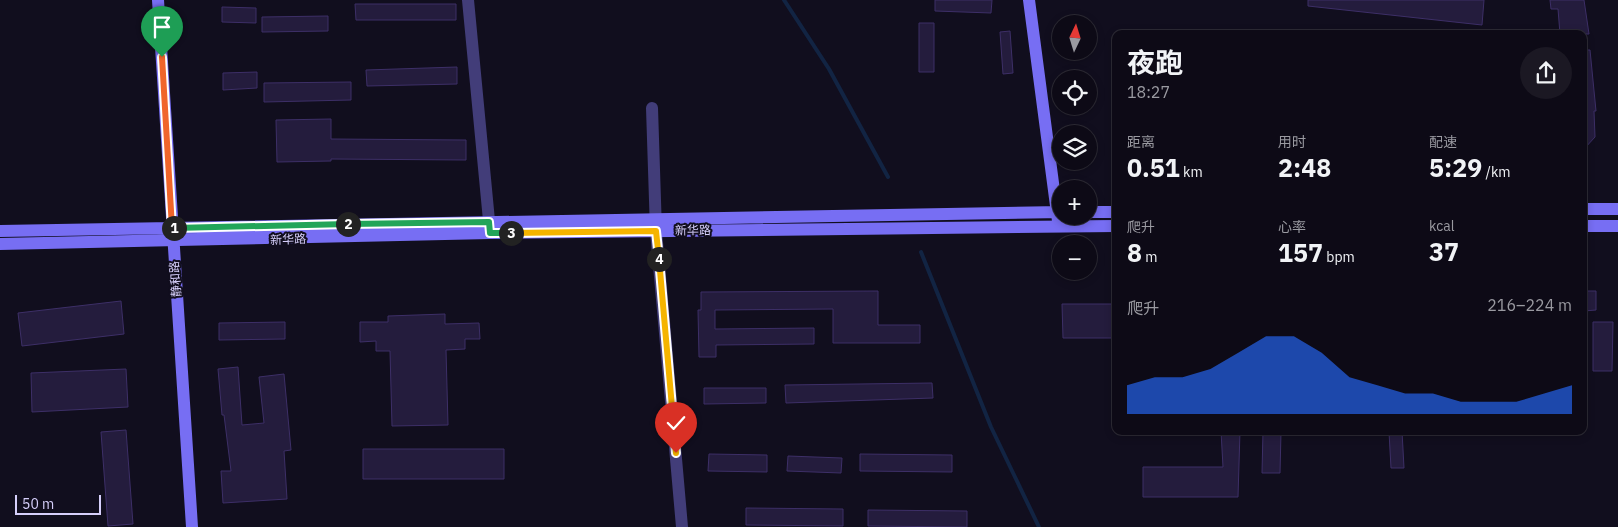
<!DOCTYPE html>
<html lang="zh">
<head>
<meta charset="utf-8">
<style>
  body { margin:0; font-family:"IBM Plex Sans","Noto Sans SC",sans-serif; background:#1b1823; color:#f1f3f6; height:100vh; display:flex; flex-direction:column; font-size:19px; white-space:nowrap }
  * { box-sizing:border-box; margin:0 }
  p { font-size:16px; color:#9a9aa1 }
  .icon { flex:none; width:28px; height:28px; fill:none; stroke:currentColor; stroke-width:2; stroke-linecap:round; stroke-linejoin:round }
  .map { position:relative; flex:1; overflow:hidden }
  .details { position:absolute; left:1112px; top:30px; width:475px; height:405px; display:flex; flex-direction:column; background:#0d0a16; border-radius:10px; box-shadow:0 2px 8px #0003,0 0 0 1px #2d2b35 }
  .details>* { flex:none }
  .needle { width:32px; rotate:4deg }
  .buttons { position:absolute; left:1052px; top:15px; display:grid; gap:10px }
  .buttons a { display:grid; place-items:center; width:45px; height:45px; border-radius:50%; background:#0d0a16; box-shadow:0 2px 8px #0003,0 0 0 1px #2d2b35; font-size:25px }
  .scale { position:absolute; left:15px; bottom:12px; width:86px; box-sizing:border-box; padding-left:5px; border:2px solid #d6cffb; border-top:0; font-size:14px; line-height:18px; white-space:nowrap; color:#d6cffb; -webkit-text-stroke:4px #110e1e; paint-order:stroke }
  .pin { position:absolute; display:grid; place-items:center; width:42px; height:42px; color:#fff; margin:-51px -21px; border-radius:50% 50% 50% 0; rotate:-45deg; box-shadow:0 0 5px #0007 }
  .pin .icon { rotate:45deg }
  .km { position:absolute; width:25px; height:25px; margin:-12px; border-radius:50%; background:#222; color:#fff; font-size:14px; line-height:25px; text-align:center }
  .round { display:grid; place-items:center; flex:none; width:52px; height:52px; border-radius:26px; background:#1b1823 }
  .overview { display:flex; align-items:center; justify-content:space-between; height:85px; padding:0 15px }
  h1 { font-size:28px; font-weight:700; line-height:38px }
  .stats { display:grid; grid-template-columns:repeat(3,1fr); gap:8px; height:85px; padding:5px 15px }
  .stats div { display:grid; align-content:center }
  .stats b { font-size:25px; font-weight:700 }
  .stats small { font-size:14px; font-weight:400 }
  .stats p { font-size:14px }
  .chart { height:140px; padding:10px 15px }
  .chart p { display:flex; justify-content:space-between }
  .chart svg { width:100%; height:90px; margin-top:5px; fill:#2563eb; opacity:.7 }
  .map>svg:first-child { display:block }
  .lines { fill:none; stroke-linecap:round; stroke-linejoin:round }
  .stream { stroke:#122443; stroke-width:4 }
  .building { fill:#241c3d; stroke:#3d2f67 }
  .street { stroke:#423d79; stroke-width:12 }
  .secondary { stroke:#776ef3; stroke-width:12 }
  .split-1-casing { stroke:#fff; stroke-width:10 }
  .split-2-casing { stroke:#fff; stroke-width:10 }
  .split-3-casing { stroke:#fff; stroke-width:10 }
  .split-4-casing { stroke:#fff; stroke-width:10 }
  .split-5-casing { stroke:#fff; stroke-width:10 }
  .split-1 { stroke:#f0652b; stroke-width:6 }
  .split-2 { stroke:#22a559; stroke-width:6 }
  .split-3 { stroke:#22a559; stroke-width:6 }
  .split-4 { stroke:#f5b400; stroke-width:6 }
  .split-5 { stroke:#f5b400; stroke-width:6 }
  .labels { text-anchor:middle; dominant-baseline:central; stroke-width:4; stroke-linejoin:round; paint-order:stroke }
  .street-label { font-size:12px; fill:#d6cffb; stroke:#110e1e }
</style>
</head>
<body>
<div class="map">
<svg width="1618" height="527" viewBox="0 0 1618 527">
  <rect width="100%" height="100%" fill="#110e1e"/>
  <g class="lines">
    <path class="stream" d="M784 0 829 69 888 177
      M921 252 991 427 1039 527"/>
  </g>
  <path class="building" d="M935 0H992L991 13 935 11Z
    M1308 0H1484L1482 25 1308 6Z
    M1550 0H1584L1589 34H1560L1558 9H1551Z
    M355 4H456V20H356Z
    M222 7 256 8V23L222 22Z
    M328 16V31L262 32V17Z
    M919 23H934V72H919Z
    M1010 31 1013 73 1003 74 1000 32Z
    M1584 50H1590L1596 111H1594L1595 137 1584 149Z
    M457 67V84L367 86 366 70Z
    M257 72V88L223 90V73Z
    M351 82V100L264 102V83Z
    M331 119V139L466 140V160L331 159V161L277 162 276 120Z
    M878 291V325H920V343H833V309L715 310V329L814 328V344L716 345V357H699L698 310H701V292Z
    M1584 291H1596V310L1584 311Z
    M121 301 124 334 22 346 18 313Z
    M1062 304H1116V338H1063Z
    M445 314V324L479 323 480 339H465V349L446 350 448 425 392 426 390 351H376V341L360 342V322H388V316Z
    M285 322V339L219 340V323Z
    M1593 322H1613L1612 371H1593Z
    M238 367 242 425 264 423 259 377 284 374 291 450 284 451 287 499 223 503 221 471H231L224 415H222L218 369Z
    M126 369 128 407 32 412 31 373Z
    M932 383 933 398 786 403 785 385Z
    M704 388H766V403L704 404Z
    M126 430 133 524 108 526 101 432Z
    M1221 431H1240L1238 497H1143V467H1223Z
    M1263 431 1281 432 1280 473H1262Z
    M1402 431 1404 468H1391L1389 432Z
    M363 449H504V479H363Z
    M709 454 767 455V472L708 471Z
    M860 454 952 455V472L860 471Z
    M788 456 842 458 841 473 787 471Z
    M746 508 843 509V526L746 525Z
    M868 510 967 511V527L868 526Z"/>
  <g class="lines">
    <path class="street" d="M468 0 490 231
      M652 108 656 231 682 527"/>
    <path class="secondary" d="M158 0 192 527
      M1029 0 1058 221
      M1584 209H1618
      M1089 212H1116
      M1584 226H1618
      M0 231 1061 212
      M0 244 490 233 1116 226"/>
  </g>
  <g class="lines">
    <g class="split-1-casing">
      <path id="split-1" d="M162 57 172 228H174"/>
    </g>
    <g class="split-2-casing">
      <path id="split-2" d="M174 228 348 224"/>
    </g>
    <g class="split-3-casing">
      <path id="split-3" d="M348 224 489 222 490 233H511"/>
    </g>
    <g class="split-4-casing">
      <path id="split-4" d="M511 233 656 231 659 259"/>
    </g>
    <g class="split-5-casing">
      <path id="split-5" d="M659 259 676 453"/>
    </g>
    <use href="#split-1" class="split-1"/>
    <use href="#split-2" class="split-2"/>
    <use href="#split-3" class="split-3"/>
    <use href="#split-4" class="split-4"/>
    <use href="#split-5" class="split-5"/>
  </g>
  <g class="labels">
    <g class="street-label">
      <text transform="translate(693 230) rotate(-1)">新华路</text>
      <text transform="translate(288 239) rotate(-2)">新华路</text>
      <text transform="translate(175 279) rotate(-94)">静和路</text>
    </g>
  </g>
</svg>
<div class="buttons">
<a><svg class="needle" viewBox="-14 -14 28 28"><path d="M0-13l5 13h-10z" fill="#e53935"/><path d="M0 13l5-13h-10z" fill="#9a9aa1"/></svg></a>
<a><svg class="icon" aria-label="locate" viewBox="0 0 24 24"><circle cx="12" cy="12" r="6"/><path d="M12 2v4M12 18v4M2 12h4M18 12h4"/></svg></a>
<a><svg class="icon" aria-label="layers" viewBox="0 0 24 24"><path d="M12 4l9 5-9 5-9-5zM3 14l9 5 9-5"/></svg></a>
<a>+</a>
<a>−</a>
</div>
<div class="scale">50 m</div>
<div class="pin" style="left:162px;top:57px;background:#1e9e55"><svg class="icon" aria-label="arrive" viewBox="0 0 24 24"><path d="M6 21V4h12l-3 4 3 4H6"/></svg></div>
<div class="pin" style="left:676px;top:453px;background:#d93025"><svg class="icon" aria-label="check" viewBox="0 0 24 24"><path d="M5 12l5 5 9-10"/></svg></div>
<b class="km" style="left:174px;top:228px">1</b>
<b class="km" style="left:348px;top:224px">2</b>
<b class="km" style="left:511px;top:233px">3</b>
<b class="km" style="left:659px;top:259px">4</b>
<section class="details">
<div class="overview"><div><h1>夜跑</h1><p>18:27</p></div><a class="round"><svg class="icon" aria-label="share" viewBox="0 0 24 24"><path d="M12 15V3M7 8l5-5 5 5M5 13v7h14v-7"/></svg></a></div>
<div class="stats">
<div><p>距离</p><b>0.51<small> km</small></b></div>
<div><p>用时</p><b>2:48</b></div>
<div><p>配速</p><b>5:29<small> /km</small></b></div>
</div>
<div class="stats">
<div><p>爬升</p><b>8<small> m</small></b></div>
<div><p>心率</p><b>157<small> bpm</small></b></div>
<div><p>kcal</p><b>37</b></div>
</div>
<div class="chart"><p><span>爬升</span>216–224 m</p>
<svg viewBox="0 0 160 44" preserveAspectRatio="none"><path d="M0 44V30L10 26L20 26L30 22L40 14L50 6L60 6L70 14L80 26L90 30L100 34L110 34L120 38L130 38L140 38L150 34L160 30V44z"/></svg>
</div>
</section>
</div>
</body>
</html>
